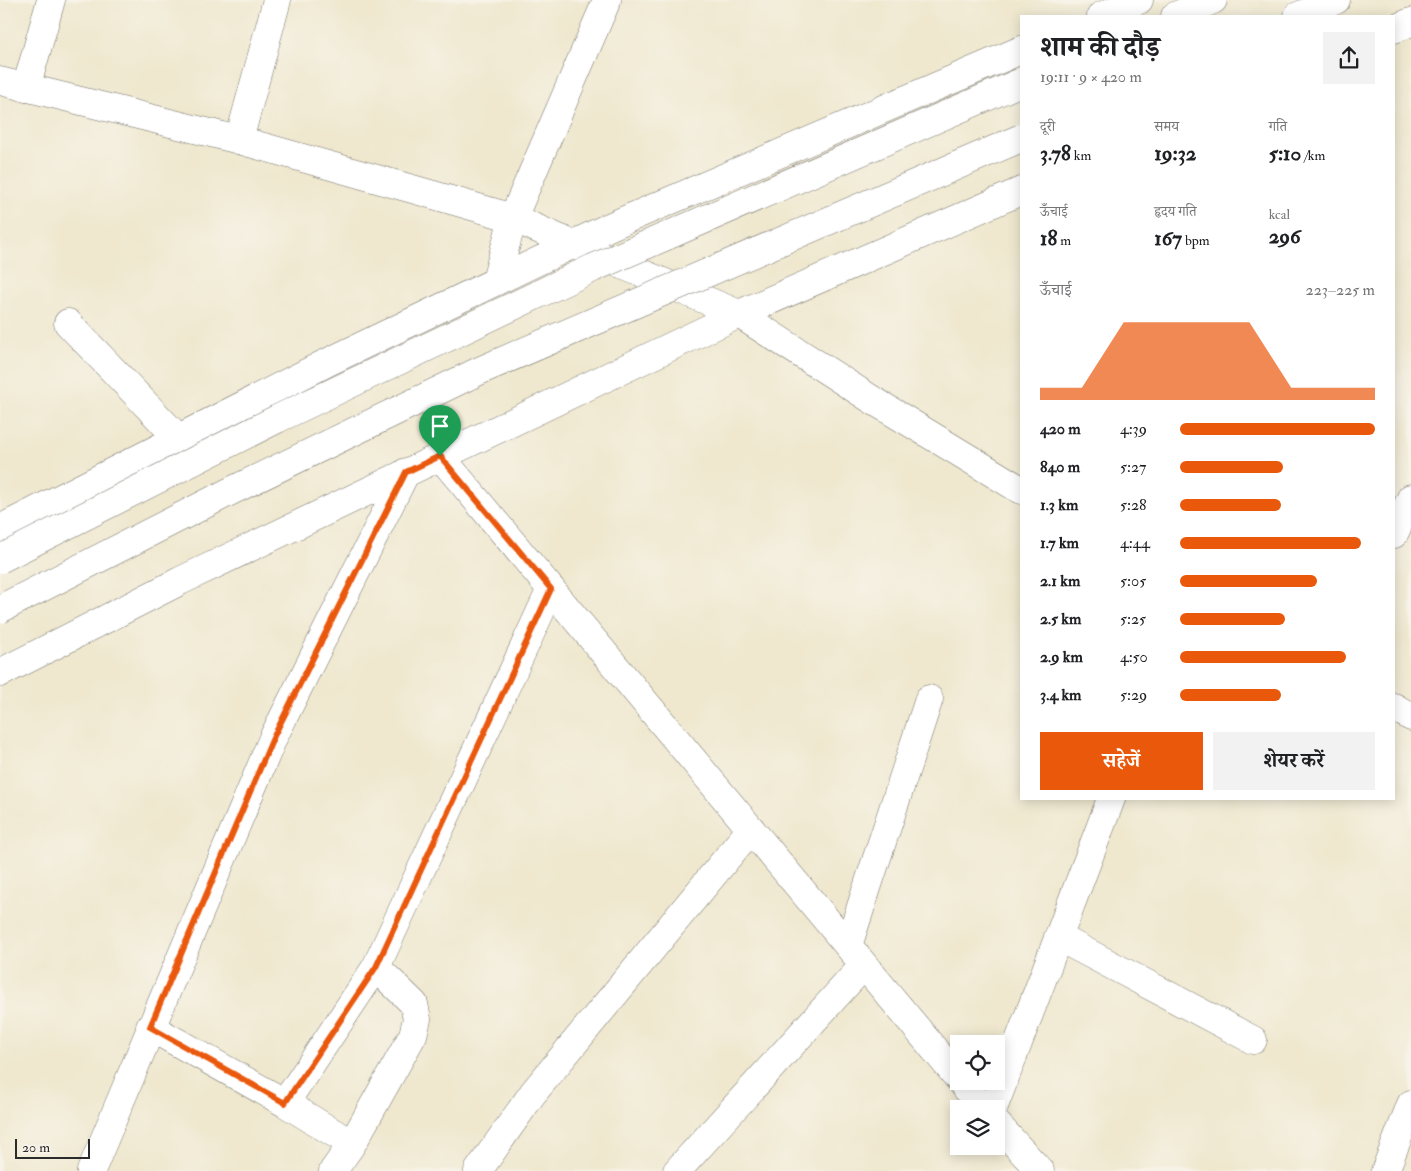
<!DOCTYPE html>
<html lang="hi">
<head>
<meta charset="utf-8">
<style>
  body { margin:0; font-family:"IM FELL Double Pica","Noto Serif Devanagari",serif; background:#f2f2f2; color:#202124; height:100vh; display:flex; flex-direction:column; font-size:19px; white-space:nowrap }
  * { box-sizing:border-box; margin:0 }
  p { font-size:16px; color:#757577 }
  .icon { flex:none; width:28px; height:28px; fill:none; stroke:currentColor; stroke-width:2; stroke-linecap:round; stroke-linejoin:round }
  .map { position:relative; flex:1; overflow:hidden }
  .details { position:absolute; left:1020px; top:15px; width:375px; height:785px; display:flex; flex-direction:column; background:#fff; border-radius:0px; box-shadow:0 2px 12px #0003 }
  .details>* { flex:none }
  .controls { position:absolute; left:950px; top:1035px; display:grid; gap:10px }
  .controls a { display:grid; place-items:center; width:55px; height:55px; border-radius:0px; background:#fff; box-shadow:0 2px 12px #0003; font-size:25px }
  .scale { position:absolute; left:15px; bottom:12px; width:75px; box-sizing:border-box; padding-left:5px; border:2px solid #2b2b2b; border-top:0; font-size:14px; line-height:18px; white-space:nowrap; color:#2b2b2b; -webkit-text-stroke:4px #f7f3e8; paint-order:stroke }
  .pin { position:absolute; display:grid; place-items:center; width:42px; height:42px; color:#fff; margin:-51px -21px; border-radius:50% 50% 50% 0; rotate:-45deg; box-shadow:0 0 5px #0007 }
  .pin .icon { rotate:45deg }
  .round { display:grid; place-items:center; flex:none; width:52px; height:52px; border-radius:0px; background:#f2f2f2 }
  .headline { display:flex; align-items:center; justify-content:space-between; height:85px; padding:0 20px }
  h1 { font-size:28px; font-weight:700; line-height:38px }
  .stats { display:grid; grid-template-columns:repeat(3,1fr); gap:8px; height:85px; padding:5px 20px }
  .stats div { display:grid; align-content:center }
  .stats b { font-size:21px; font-weight:700 }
  .stats small { font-size:14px; font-weight:400 }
  .stats p { font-size:14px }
  .chart { height:140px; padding:10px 20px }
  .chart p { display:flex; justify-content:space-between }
  .chart svg { width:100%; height:90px; margin-top:5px; fill:#ea580c; opacity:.7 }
  .button { display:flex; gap:10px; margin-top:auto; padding:10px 20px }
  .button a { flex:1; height:58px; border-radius:0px; background:#ea580c; color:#fff; font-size:20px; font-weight:700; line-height:58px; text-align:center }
  .button a+a { background:#f2f2f2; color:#202124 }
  ul { padding:0 20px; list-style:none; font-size:16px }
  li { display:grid; grid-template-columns:80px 60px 1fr; align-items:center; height:38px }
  li i { height:12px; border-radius:6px; background:#ea580c }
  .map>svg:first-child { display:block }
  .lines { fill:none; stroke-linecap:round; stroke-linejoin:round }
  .minor-casing { stroke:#706d64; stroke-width:29 }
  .major-casing { stroke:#706d64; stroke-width:29 }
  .highway-casing { stroke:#706d64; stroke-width:29 }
  .minor { stroke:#fff; stroke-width:28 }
  .major { stroke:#fff; stroke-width:28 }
  .highway { stroke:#fff; stroke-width:28 }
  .highway-bridge-casing { stroke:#706d64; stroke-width:29; stroke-linecap:butt }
  .highway-bridge { stroke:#fff; stroke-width:28 }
  .route-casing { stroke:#fff; stroke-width:10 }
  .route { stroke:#ea580c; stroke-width:6 }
</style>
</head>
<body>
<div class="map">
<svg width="1411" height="1171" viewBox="0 0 1411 1171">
  <rect width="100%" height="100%" fill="#f7f3e8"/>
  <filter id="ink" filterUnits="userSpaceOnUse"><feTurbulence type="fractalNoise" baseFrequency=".02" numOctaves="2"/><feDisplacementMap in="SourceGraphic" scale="10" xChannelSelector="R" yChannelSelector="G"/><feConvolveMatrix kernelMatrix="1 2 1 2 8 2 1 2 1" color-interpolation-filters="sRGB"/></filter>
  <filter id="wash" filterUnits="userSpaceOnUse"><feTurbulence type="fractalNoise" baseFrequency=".0096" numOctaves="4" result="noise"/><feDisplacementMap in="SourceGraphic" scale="20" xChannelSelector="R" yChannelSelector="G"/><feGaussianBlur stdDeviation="1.12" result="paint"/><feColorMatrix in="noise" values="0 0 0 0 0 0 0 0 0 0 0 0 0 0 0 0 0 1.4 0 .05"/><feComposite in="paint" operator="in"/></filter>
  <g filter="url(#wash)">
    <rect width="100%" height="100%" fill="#efe8cf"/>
  </g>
  <g filter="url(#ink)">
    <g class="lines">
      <g class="minor-casing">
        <path id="minor" d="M1101 16 1139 0
          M1394 29 1411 22
          M26 88 51 0
          M239 140 277 0
          M68 323 178 438
          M440 456 959 1079
          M0 529 326 363 611 226 1021 50
          M1394 534 1411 498
          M0 673 180 581 739 314 1021 191
          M1058 937 1253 1040
          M848 946 929 699
          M150 1027 285 1103 352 1144
          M961 1081 983 1109
          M285 1103 376 967 551 589
          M993 1109 1111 799
          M996 1123 1040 1171
          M91 1171 273 738 406 472
          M333 1171 352 1144 413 1035 417 1019 414 1004 376 967
          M478 1171 533 1093 751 829
          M677 1171 864 965
          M1385 1171 1411 1104"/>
      </g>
      <g class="major-casing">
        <path id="major" d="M0 81 239 140 430 194 513 218 572 244
          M496 281 513 218 607 0"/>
      </g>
      <g class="highway-casing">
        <path id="highway" d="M1175 16 1213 0
          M1298 16 1336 0
          M572 244 739 314 871 399 1021 490
          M1394 707 1411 717"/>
      </g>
      <use href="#minor" class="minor"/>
      <use href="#major" class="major"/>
      <use href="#highway" class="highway"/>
      <g class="highway-bridge-casing">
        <path id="highway-bridge" d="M0 559 277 419 593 268 1021 82
          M0 609 229 492 479 371 1021 138"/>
      </g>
      <use href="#highway-bridge" class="highway-bridge"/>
    </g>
  </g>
  <g class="lines" filter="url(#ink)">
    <g class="route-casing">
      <path id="route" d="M440 456 551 589 376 967 285 1103 150 1027 273 738 406 472Z"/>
    </g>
    <use href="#route" class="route"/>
  </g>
</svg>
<div class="controls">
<a><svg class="icon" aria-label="locate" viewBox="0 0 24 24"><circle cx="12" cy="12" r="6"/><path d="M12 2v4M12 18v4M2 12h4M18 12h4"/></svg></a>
<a><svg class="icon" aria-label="layers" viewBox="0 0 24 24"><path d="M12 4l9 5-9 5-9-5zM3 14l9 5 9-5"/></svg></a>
</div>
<div class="scale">20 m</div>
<div class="pin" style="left:440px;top:456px;background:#1e9e55"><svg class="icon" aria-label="arrive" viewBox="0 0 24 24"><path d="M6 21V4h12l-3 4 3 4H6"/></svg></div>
<section class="details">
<div class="headline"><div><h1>शाम की दौड़</h1><p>19:11 · 9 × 420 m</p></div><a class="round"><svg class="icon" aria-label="share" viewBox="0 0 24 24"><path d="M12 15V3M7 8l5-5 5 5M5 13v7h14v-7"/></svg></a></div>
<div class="stats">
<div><p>दूरी</p><b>3.78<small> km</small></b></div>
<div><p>समय</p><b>19:32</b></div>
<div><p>गति</p><b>5:10<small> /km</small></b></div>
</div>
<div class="stats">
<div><p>ऊँचाई</p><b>18<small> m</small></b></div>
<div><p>हृदय गति</p><b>167<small> bpm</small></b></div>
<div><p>kcal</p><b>296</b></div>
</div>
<div class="chart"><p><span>ऊँचाई</span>223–225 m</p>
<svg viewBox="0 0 160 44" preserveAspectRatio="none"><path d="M0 44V38L10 38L20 38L30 22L40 6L50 6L60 6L70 6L80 6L90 6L100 6L110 22L120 38L130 38L140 38L150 38L160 38V44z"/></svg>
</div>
<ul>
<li><b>420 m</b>4:39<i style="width:100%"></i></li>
<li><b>840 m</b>5:27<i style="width:53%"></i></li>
<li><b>1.3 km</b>5:28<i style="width:52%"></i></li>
<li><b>1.7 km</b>4:44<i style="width:93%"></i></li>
<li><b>2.1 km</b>5:05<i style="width:70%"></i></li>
<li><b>2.5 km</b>5:25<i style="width:54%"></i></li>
<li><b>2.9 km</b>4:50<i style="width:85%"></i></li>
<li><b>3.4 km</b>5:29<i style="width:52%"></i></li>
</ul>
<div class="button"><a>सहेजें</a><a>शेयर करें</a></div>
</section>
</div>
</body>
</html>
